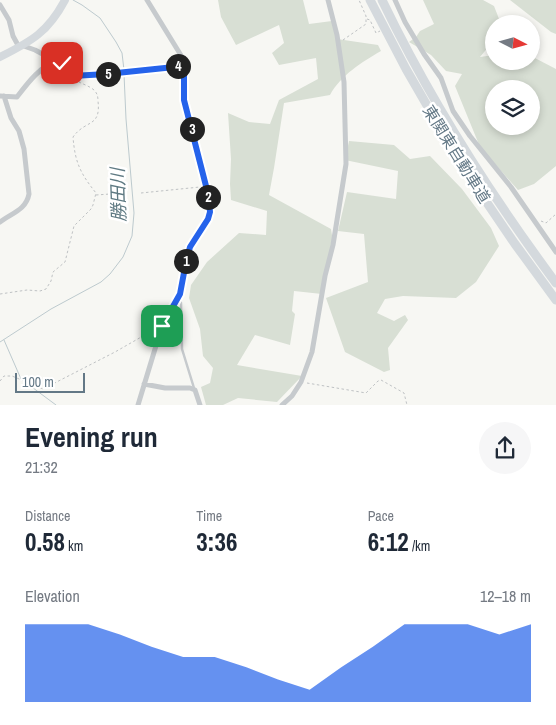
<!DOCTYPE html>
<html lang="en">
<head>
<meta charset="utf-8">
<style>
  body { margin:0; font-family:"Archivo Narrow","Noto Sans JP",sans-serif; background:#f6f6f7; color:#1f2937; height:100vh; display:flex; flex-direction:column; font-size:19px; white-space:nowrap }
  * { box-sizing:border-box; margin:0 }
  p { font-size:16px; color:#747a83 }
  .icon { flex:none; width:28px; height:28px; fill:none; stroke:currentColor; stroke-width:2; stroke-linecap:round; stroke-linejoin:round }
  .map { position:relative; height:405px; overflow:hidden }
  .sheet { display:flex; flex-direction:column; background:#fff; flex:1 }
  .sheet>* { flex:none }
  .needle { width:32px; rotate:96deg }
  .fabs { position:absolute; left:485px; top:15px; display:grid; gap:10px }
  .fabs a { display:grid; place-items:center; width:55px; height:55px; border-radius:50%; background:#fff; box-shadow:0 2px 8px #0003; font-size:25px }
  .scale { position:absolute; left:15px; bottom:12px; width:70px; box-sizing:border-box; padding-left:5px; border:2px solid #637886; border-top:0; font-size:14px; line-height:18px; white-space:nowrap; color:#637886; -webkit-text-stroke:4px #fff; paint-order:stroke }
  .pin { position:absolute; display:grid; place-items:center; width:42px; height:42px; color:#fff; margin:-21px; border-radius:10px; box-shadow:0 2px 8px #0006 }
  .km { position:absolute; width:25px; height:25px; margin:-12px; border-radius:50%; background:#222; color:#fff; font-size:14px; line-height:25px; text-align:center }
  .round { display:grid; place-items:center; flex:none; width:52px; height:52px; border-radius:26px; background:#f6f6f7 }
  .headline { display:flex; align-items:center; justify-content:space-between; height:85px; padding:0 25px }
  h1 { font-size:28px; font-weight:800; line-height:38px }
  .figures { display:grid; grid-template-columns:repeat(3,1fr); gap:8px; height:85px; padding:5px 25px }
  .figures div { display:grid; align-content:center }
  .figures b { font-size:25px; font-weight:800 }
  .figures small { font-size:14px; font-weight:400 }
  .figures p { font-size:14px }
  .chart { height:140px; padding:10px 25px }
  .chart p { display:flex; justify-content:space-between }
  .chart svg { width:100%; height:90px; margin-top:5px; fill:#2563eb; opacity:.7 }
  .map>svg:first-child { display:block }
  .green { fill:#d8dfd4; fill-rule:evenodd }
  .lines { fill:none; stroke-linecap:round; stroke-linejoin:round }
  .stream { stroke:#bdcace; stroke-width:1 }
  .path { stroke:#bfc2c4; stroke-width:1; stroke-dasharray:2.5 2.5; stroke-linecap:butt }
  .lane { stroke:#c6cacd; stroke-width:2.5 }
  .street { stroke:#c6cacd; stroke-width:5 }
  .primary { stroke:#d4d9dd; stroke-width:8 }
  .highway { stroke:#d4d9dd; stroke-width:9 }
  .route-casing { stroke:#fff; stroke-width:10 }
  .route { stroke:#2563eb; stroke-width:6 }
  .labels { text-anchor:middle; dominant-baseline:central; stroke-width:5; stroke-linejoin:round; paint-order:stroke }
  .street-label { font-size:16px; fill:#637886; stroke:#fff }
  .water-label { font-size:18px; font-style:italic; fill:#5f7a83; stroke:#fff }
</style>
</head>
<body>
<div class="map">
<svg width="556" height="405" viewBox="0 0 556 405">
  <rect width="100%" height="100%" fill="#f7f7f3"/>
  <path class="green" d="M218 0H303L309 24 332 21 337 39 378 45 381 51C362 62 341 75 330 95L284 103 274 168 269 195 331 229 333 241 322 294 294 291 292 311 295 314 290 345 255 335 237 365 302 376 277 402 238 398 223 405H206L201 387 210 383 213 368 203 356 200 329 189 298 191 285 207 262 239 233 266 235 267 211 231 200 230 184 231 159 228 113 249 122 270 124 279 100 318 79 316 58 279 65 272 53 284 43 279 25 236 45 221 17Z
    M423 0H483L494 6 501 24H494V40L480 57 494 55V61H531V56L556 69V166L534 184 518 190 480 147 455 86 462 74 446 71 431 55 409 42 416 37 420 31 434 24ZM494 89H531V126H494Z
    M510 0H556V34L551 32Z
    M349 141 394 145 410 159 430 156 462 189 491 228 499 246 476 282 456 298 403 296 385 299 377 313 394 321 405 315 408 320 388 348 390 370 384 372 345 352 326 298 368 282 364 234 338 231 347 192 396 199 398 171 345 160Z"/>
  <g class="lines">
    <path class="stream" d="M73 0 82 5 100 18 116 42 122 53 124 70
      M4 340 21 379 56 405
      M0 342 51 309 101 282 110 274 123 257 132 236 134 213 126 119 124 74"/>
    <path class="path" d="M367 19 370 20 376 33 380 31
      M343 40 366 24V16L359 0
      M141 193 200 187
      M96 195 125 193
      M541 221 546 223 556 214
      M0 294 27 290 40 291 46 289 51 281 53 272 65 262 74 226 91 209 93 205 96 193C80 173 75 162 73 137 86 119 101 128 98 101 98 96 97 93 94 90 88 85 81 84 76 80
      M0 381 4 376H12L43 389 115 352 157 328
      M307 383 366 393 378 381 381 380 404 393 407 405"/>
    <path class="lane" d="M178 297 181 303 182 349 194 388"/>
    <path class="street" d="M395 0 405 22 424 54 441 78 453 111 470 136 511 187 556 252
      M0 5 9 20 13 36 19 47
      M21 45 35 50 52 59 66 65 72 76 107 74 184 65
      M0 96 17 97C27 84 40 66 57 61
      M0 222C12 213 26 210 29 194L24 149 19 131 11 118 4 96
      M144 384 165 388H190L195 390 200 405
      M138 405 162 326 180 293 186 262 190 247 208 219 210 213 209 202 184 100V65L182 57 147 0
      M282 405 292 396 301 382 312 352 325 276 333 245 346 164 344 82 337 35 328 0"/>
    <path class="primary" d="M0 57C32 41 48 32 65 0"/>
    <path class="highway" d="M370 0 406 69 462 166 515 244 556 300
      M382 0C430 100 490 194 556 283"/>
  </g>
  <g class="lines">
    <g class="route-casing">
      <path id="route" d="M62 63 66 65 72 76 107 74 184 66V100L206 186 209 202 210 212 208 219 190 247 186 262 180 294 162 326"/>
    </g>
    <use href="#route" class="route"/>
  </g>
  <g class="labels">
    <g class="street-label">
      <text transform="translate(457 154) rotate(58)">東関東自動車道</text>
    </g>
    <g class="water-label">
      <text transform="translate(118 195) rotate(-92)">勝田川</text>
    </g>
  </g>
</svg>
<div class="fabs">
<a><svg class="needle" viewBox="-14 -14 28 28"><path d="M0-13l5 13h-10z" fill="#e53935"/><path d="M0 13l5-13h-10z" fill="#747a83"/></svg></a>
<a><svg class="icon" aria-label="layers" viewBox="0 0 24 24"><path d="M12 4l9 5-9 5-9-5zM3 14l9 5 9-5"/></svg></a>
</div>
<div class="scale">100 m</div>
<div class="pin" style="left:162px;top:326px;background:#1e9e55"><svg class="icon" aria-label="arrive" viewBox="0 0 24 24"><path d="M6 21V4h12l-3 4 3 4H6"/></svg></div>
<div class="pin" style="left:62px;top:63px;background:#d93025"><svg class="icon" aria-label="check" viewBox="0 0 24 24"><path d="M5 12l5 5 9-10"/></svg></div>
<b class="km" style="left:186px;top:261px">1</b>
<b class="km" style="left:208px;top:197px">2</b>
<b class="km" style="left:192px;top:129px">3</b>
<b class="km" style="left:178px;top:66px">4</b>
<b class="km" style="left:108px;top:74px">5</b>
</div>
<section class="sheet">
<div class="headline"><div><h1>Evening run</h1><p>21:32</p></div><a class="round"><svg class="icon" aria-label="share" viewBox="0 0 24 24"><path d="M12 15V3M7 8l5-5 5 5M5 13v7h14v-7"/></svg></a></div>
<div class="figures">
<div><p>Distance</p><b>0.58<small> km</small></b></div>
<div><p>Time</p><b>3:36</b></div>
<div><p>Pace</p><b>6:12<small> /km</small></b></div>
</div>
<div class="chart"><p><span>Elevation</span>12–18 m</p>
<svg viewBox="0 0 160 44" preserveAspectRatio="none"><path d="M0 44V6L10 6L20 6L30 11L40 17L50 22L60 22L70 27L80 33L90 38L100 27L110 17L120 6L130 6L140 6L150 11L160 6V44z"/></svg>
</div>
</section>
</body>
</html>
